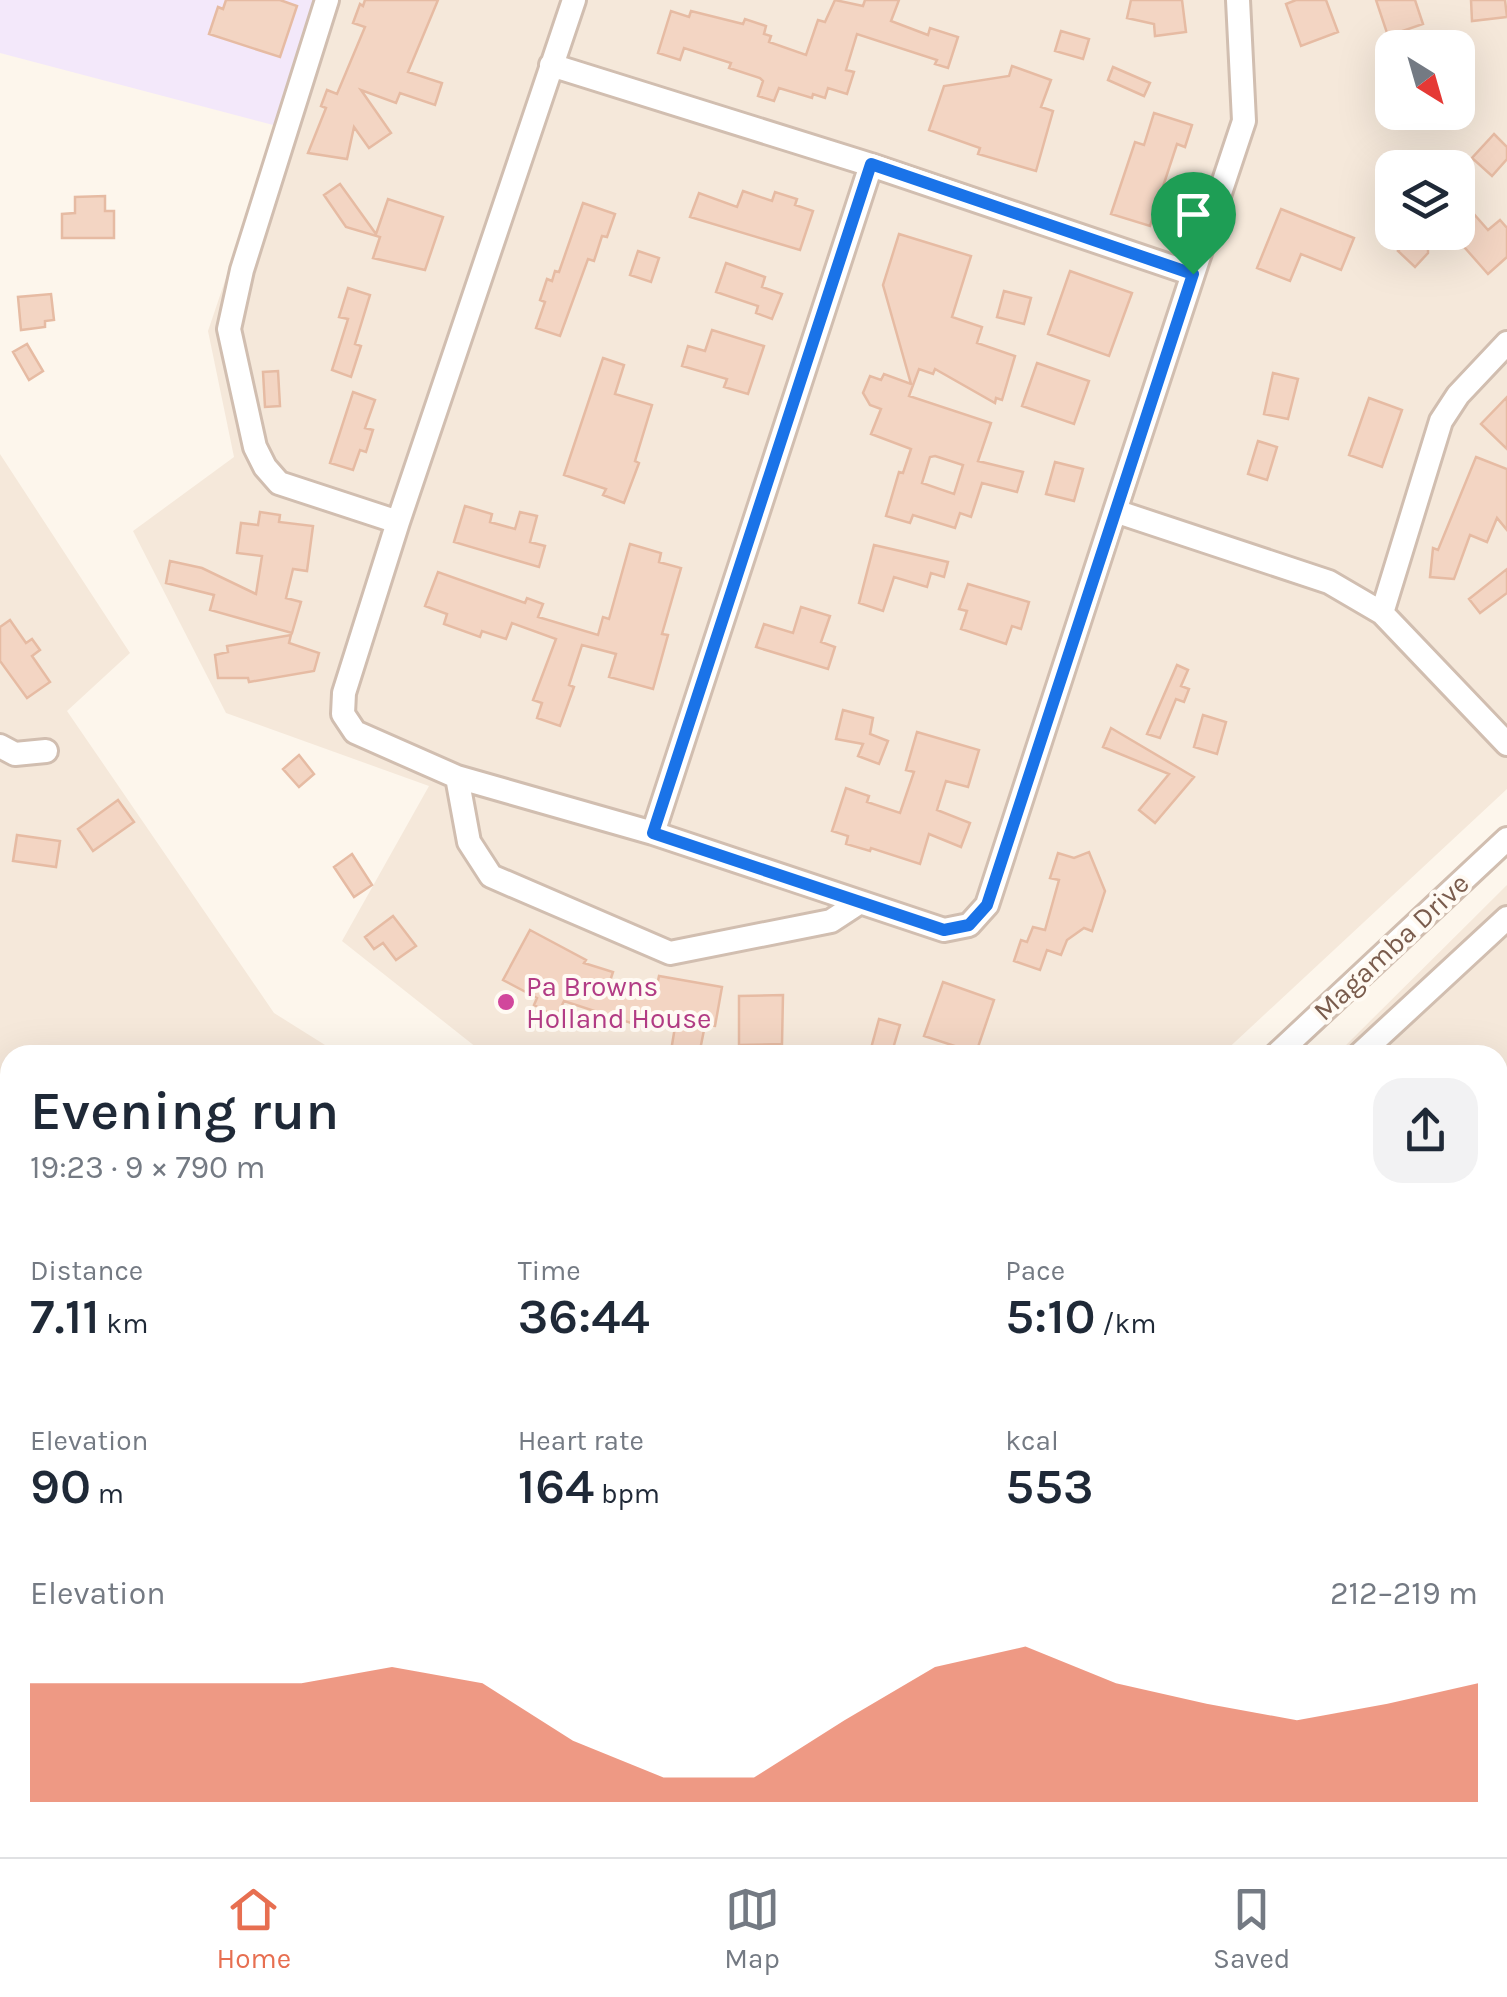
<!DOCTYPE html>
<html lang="en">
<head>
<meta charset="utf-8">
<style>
  body { margin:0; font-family:Karla,sans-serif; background:#f2f2f3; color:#1f2937; height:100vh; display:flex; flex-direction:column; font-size:38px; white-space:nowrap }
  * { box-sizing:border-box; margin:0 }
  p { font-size:32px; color:#747a83 }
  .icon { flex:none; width:55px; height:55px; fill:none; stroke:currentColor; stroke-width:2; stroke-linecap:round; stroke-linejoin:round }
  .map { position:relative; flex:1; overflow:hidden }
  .details { position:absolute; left:0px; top:1045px; width:1508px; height:812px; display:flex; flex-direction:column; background:#fff; border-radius:30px 30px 0 0; box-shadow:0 10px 40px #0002 }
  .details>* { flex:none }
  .needle { width:65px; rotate:143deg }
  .fabs { position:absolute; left:1375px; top:30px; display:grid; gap:20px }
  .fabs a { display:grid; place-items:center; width:100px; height:100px; border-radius:20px; background:#fff; box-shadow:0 10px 40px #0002; font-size:50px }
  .pin { position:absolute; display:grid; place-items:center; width:85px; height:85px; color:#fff; margin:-102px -42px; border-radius:50% 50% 50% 0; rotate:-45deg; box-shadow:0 0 10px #0007 }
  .pin .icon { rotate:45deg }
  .round { display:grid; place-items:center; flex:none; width:105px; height:105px; border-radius:30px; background:#f2f2f3 }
  .headline { display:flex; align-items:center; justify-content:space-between; height:170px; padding:0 30px }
  h1 { font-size:55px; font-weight:600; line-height:75px }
  .metrics { display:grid; grid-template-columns:repeat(3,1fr); gap:15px; height:170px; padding:10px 30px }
  .metrics div { display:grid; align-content:center }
  .metrics b { font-size:50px; font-weight:600 }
  .metrics small { font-size:28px; font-weight:400 }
  .metrics p { font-size:28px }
  .chart { height:280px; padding:20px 30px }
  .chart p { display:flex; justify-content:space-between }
  .chart svg { width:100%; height:180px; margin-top:10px; fill:#e76f51; opacity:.7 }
  .tab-bar { display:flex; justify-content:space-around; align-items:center; height:140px; border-top:2px solid #e0e1e3; background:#fff; font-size:28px; color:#747a83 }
  .tab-bar a { display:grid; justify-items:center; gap:5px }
  .tab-bar .selected { color:#e76f51 }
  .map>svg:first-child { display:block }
  .residential { fill:#f5e8da; fill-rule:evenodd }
  .education { fill:#f3e8fa }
  .building { fill:#f3d5c3; stroke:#e6bba3; stroke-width:2.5; fill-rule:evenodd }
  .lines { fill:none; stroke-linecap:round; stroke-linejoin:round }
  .minor-casing { stroke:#d1beb0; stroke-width:28 }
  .minor { stroke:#fff; stroke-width:22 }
  .route-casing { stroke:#fff; stroke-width:20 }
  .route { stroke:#1a73e8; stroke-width:12 }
  .hotel-dot { fill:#d1479c; stroke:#fffaf3; stroke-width:4 }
  .labels { text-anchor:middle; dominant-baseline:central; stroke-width:8; stroke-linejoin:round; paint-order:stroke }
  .street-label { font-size:28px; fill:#7a5c4d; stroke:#fffaf3 }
  .hotel-label { font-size:28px; fill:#b23c85; stroke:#fffaf3; text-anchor:start }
</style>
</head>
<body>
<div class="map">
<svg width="1507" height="1857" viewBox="0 0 1507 1857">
  <rect width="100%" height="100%" fill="#fdf6ec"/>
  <path class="residential" d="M320 0H1507V789L1221 1055H486L342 941 429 786 226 713 133 531 234 457 208 331ZM1392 48H1458V112H1392ZM1392 168H1458V232H1392Z
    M0 454 130 653 67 711 274 1013 341 1055H10V1848H345L333 1857H0Z
    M1507 885V1465L1498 1460V1055H1336Z
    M739 1848H1388L1393 1857H748Z"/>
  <path class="education" d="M0 0H320L277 126 0 53Z"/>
  <path class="building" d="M226 0H280L297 6 280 57 209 34 218 7 223 9Z
    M365 0H438L408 72 442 83 435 105 400 93 396 103 361 90 391 133 369 148 354 127 347 159 308 153 326 108 321 106 327 90 337 94 365 27 353 23 360 4 363 6Z
    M835 0 863 6 865 0H899L891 21 928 35 930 28 958 37 948 68 935 64 937 60 857 34 846 70 854 72 847 94 828 88 825 98 813 94 812 98 779 88 774 101 758 96 763 81 760 78 729 68 731 63 684 48 680 60 658 53 671 11 689 17 691 11 743 24 745 19 766 26 764 34 771 36 769 42 806 55 818 20 825 22Z
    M1131 0H1182L1186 32 1155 36 1154 24 1127 18Z
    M1296 0H1326L1338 32 1301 46 1286 4Z
    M1376 0H1415L1423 24 1388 36Z
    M1471 0H1505L1507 17 1472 21Z
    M1061 31 1089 39 1083 59 1055 51Z
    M1012 66 1051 80 1041 107 1053 111 1036 171 978 154 980 148 929 130 944 86 1009 76Z
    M1113 67 1150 83 1144 96 1108 80Z
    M1154 113 1192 125 1185 147 1177 144 1150 226 1111 214 1135 142 1144 145Z
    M1494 134 1507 147V159L1492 176 1472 158Z
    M340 184 376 234 388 199 443 217 425 270 373 258 380 237 346 227 324 195Z
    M743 191 772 201 775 192 797 199 795 205 813 211 800 250 690 217 699 193 737 207Z
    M105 196V211H114V238H62V214L75 213V197Z
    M1458 196 1488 230 1500 220 1507 228V257L1488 274 1458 240Z
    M583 203 615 214 607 237 602 236 594 261 588 259 560 336 536 328 545 302 540 300 547 279 552 281 555 271 559 272Z
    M1281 209 1354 238 1341 270 1301 254 1290 281 1257 268Z
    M899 234 971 256 952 317 982 327 977 343 1015 356 1002 400 996 398 995 403 935 369 933 374 919 369 909 396 991 423 978 461 1023 472 1017 492 982 483 971 517 960 513 955 528 913 515 910 523 886 516 899 472 903 473 911 449 871 434 881 409 870 405 863 393 870 376 881 380 884 374 911 384 883 285ZM935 456 963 465 954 494 922 483 930 457Z
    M1414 234 1428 247V253L1415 267 1398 251Z
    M638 251 659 258 651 282 630 275Z
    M726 263 765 277 762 287 782 294 772 319 756 313 758 306 716 292Z
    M1070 271 1132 293 1109 356 1048 334Z
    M348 288 370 295 355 344 361 346 351 377 332 370 348 319 339 317Z
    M1004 291 1031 298 1024 324 997 317Z
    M51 294 54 320 45 321V327L21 330 18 297Z
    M712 330 764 346 748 394 724 387 727 379 682 366 688 346 705 351Z
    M27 344 43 371 29 380 13 352Z
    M603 358 624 365 615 394 652 405 635 461 639 463 624 503 603 495 606 489 564 475Z
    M1037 363 1089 381 1074 424 1022 406Z
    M278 371 280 406 265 407 263 372Z
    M1273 373 1298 379 1288 419 1264 414Z
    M353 392 375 400 365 428 373 430 366 452 360 450 353 470 330 463Z
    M1507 397V449L1481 424Z
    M1369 398 1402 410 1382 467 1349 455Z
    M1258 441 1277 447 1267 480 1248 474Z
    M1476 457 1507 469V530L1497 518 1487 542 1470 535 1454 579 1430 577 1433 548 1438 550Z
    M1055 462 1083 469 1074 501 1046 494Z
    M465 506 492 514 490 522 515 529 520 512 537 516 530 542 545 546 539 567 454 542Z
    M260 512 280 515 279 522 313 526 307 571 293 569 286 598 301 602 292 633 210 610 214 595 166 583 170 561 202 568 256 594 262 556 237 553 241 523 258 525Z
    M630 544 661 553 659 562 681 568 662 634 668 635 653 689 609 677 616 654 582 645 569 685 574 687 560 726 537 718 542 703 533 700 556 639 512 623 506 639 482 631 480 637 444 624 447 614 425 606 438 572 525 603 527 598 543 604 538 617 598 635 603 617 609 619Z
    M874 545 948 562 944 577 931 573 927 587 894 577 883 611 859 603Z
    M1507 569V593L1480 613 1469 599Z
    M968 584 1029 602 1021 629 1012 626 1006 644 961 629 967 611 959 609Z
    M801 607 830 616 821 642 835 647 828 669 756 647 764 624 793 633Z
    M10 620 26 643 32 639 40 650 32 656 50 682 27 698 0 661V627Z
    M291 635 289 643 319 653 314 671 249 682 248 678H218L215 655 228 652 227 646Z
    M1177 665 1188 670 1181 686 1189 689 1184 702 1176 699 1160 738 1147 734Z
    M843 710 873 718 870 734 888 741 879 764 858 756 863 744 836 739Z
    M1203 715 1226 722 1217 754 1194 747Z
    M1111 728 1194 777 1155 823 1139 810 1169 774 1103 747Z
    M917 732 979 750 968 787 946 781 937 810 970 823 961 847 929 834 920 864 871 848 870 851 846 844 848 836 832 831 846 788 869 796 867 802 900 813 914 772 906 770Z
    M299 755 314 774 299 787 283 769Z
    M118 800 134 822 93 851 78 829Z
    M17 835 60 841 56 867 13 861Z
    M1089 852 1105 891 1092 931 1084 928 1067 940 1061 955 1047 950 1040 970 1014 961 1021 940 1027 942 1033 927 1045 930 1059 880 1050 878 1058 853 1074 858Z
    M352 854 372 885 354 897 334 867Z
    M393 916 416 946 396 960 383 943 374 949 365 937Z
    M530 930 586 960 584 963 613 972 610 981 655 995 659 976 722 987 715 1026 705 1025 699 1055 671 1051 675 1027 635 1020 634 1024 564 1001 556 1017 534 1005 537 998 503 980Z
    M943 982 994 1000 976 1053 924 1036Z
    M783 995 782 1044 739 1045V996Z
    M879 1019 900 1025 891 1055 870 1052Z"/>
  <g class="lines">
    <g class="minor-casing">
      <path id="minor" d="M327 0 242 270 229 329 255 447 265 467 279 483 398 522
        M574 0 398 522 344 693 343 714 355 732 457 777 653 833 944 930 969 925 987 905 1115 511 1329 582 1382 613 1507 744
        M551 65 871 165 1193 274 1115 511
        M1193 274 1244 121 1238 0
        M1382 613 1441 421 1458 395 1507 343
        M0 746 15 754 46 751
        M457 777 469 842 491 876 670 953 831 921 860 902
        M653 833 871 165
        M1276 1055 1507 839
        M1359 1055 1507 918
        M0 1089 10 1094
        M0 1141 10 1128
        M1498 1223 1507 1229
        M0 1424 10 1430
        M448 1848 457 1857
        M712 1848 721 1857
        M327 1857 337 1848
        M417 1857 428 1848"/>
    </g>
    <use href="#minor" class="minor"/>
  </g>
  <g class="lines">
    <g class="route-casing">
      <path id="route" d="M871 164 1193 274 987 905 969 925 944 930 653 833Z"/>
    </g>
    <use href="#route" class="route"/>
  </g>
  <circle class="hotel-dot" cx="506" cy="1002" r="10"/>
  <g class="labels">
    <g class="street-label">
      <text transform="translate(1391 947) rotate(-43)">Magamba Drive</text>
    </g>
    <g class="hotel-label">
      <text x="526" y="986">Pa Browns<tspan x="526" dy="32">Holland House</tspan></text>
    </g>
  </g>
</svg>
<div class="fabs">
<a><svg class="needle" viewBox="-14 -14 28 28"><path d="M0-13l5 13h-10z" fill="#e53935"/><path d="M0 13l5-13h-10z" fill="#747a83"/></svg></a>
<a><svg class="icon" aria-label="layers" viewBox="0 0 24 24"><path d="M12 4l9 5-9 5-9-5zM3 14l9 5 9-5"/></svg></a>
</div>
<div class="pin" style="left:1193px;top:274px;background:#1e9e55"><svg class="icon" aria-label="arrive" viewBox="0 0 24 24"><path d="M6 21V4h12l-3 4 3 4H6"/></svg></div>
<section class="details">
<div class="headline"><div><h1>Evening run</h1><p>19:23 · 9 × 790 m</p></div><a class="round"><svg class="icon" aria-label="share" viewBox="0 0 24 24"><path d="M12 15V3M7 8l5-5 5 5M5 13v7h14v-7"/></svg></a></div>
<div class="metrics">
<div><p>Distance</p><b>7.11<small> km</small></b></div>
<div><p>Time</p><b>36:44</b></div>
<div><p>Pace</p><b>5:10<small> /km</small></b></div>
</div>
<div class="metrics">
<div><p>Elevation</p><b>90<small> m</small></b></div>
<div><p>Heart rate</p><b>164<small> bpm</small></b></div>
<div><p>kcal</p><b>553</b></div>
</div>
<div class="chart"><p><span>Elevation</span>212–219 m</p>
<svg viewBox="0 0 160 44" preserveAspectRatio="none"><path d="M0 44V15L10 15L20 15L30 15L40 11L50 15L60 29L70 38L80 38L90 24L100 11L110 6L120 15L130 20L140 24L150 20L160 15V44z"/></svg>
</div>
</section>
</div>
<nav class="tab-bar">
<a class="selected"><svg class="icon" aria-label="home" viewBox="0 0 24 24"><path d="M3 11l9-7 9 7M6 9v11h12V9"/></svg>Home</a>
<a><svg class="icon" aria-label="map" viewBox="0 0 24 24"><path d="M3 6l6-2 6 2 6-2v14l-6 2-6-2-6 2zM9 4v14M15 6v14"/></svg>Map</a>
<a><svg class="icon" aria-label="saved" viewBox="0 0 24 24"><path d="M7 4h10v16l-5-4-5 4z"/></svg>Saved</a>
</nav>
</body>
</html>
